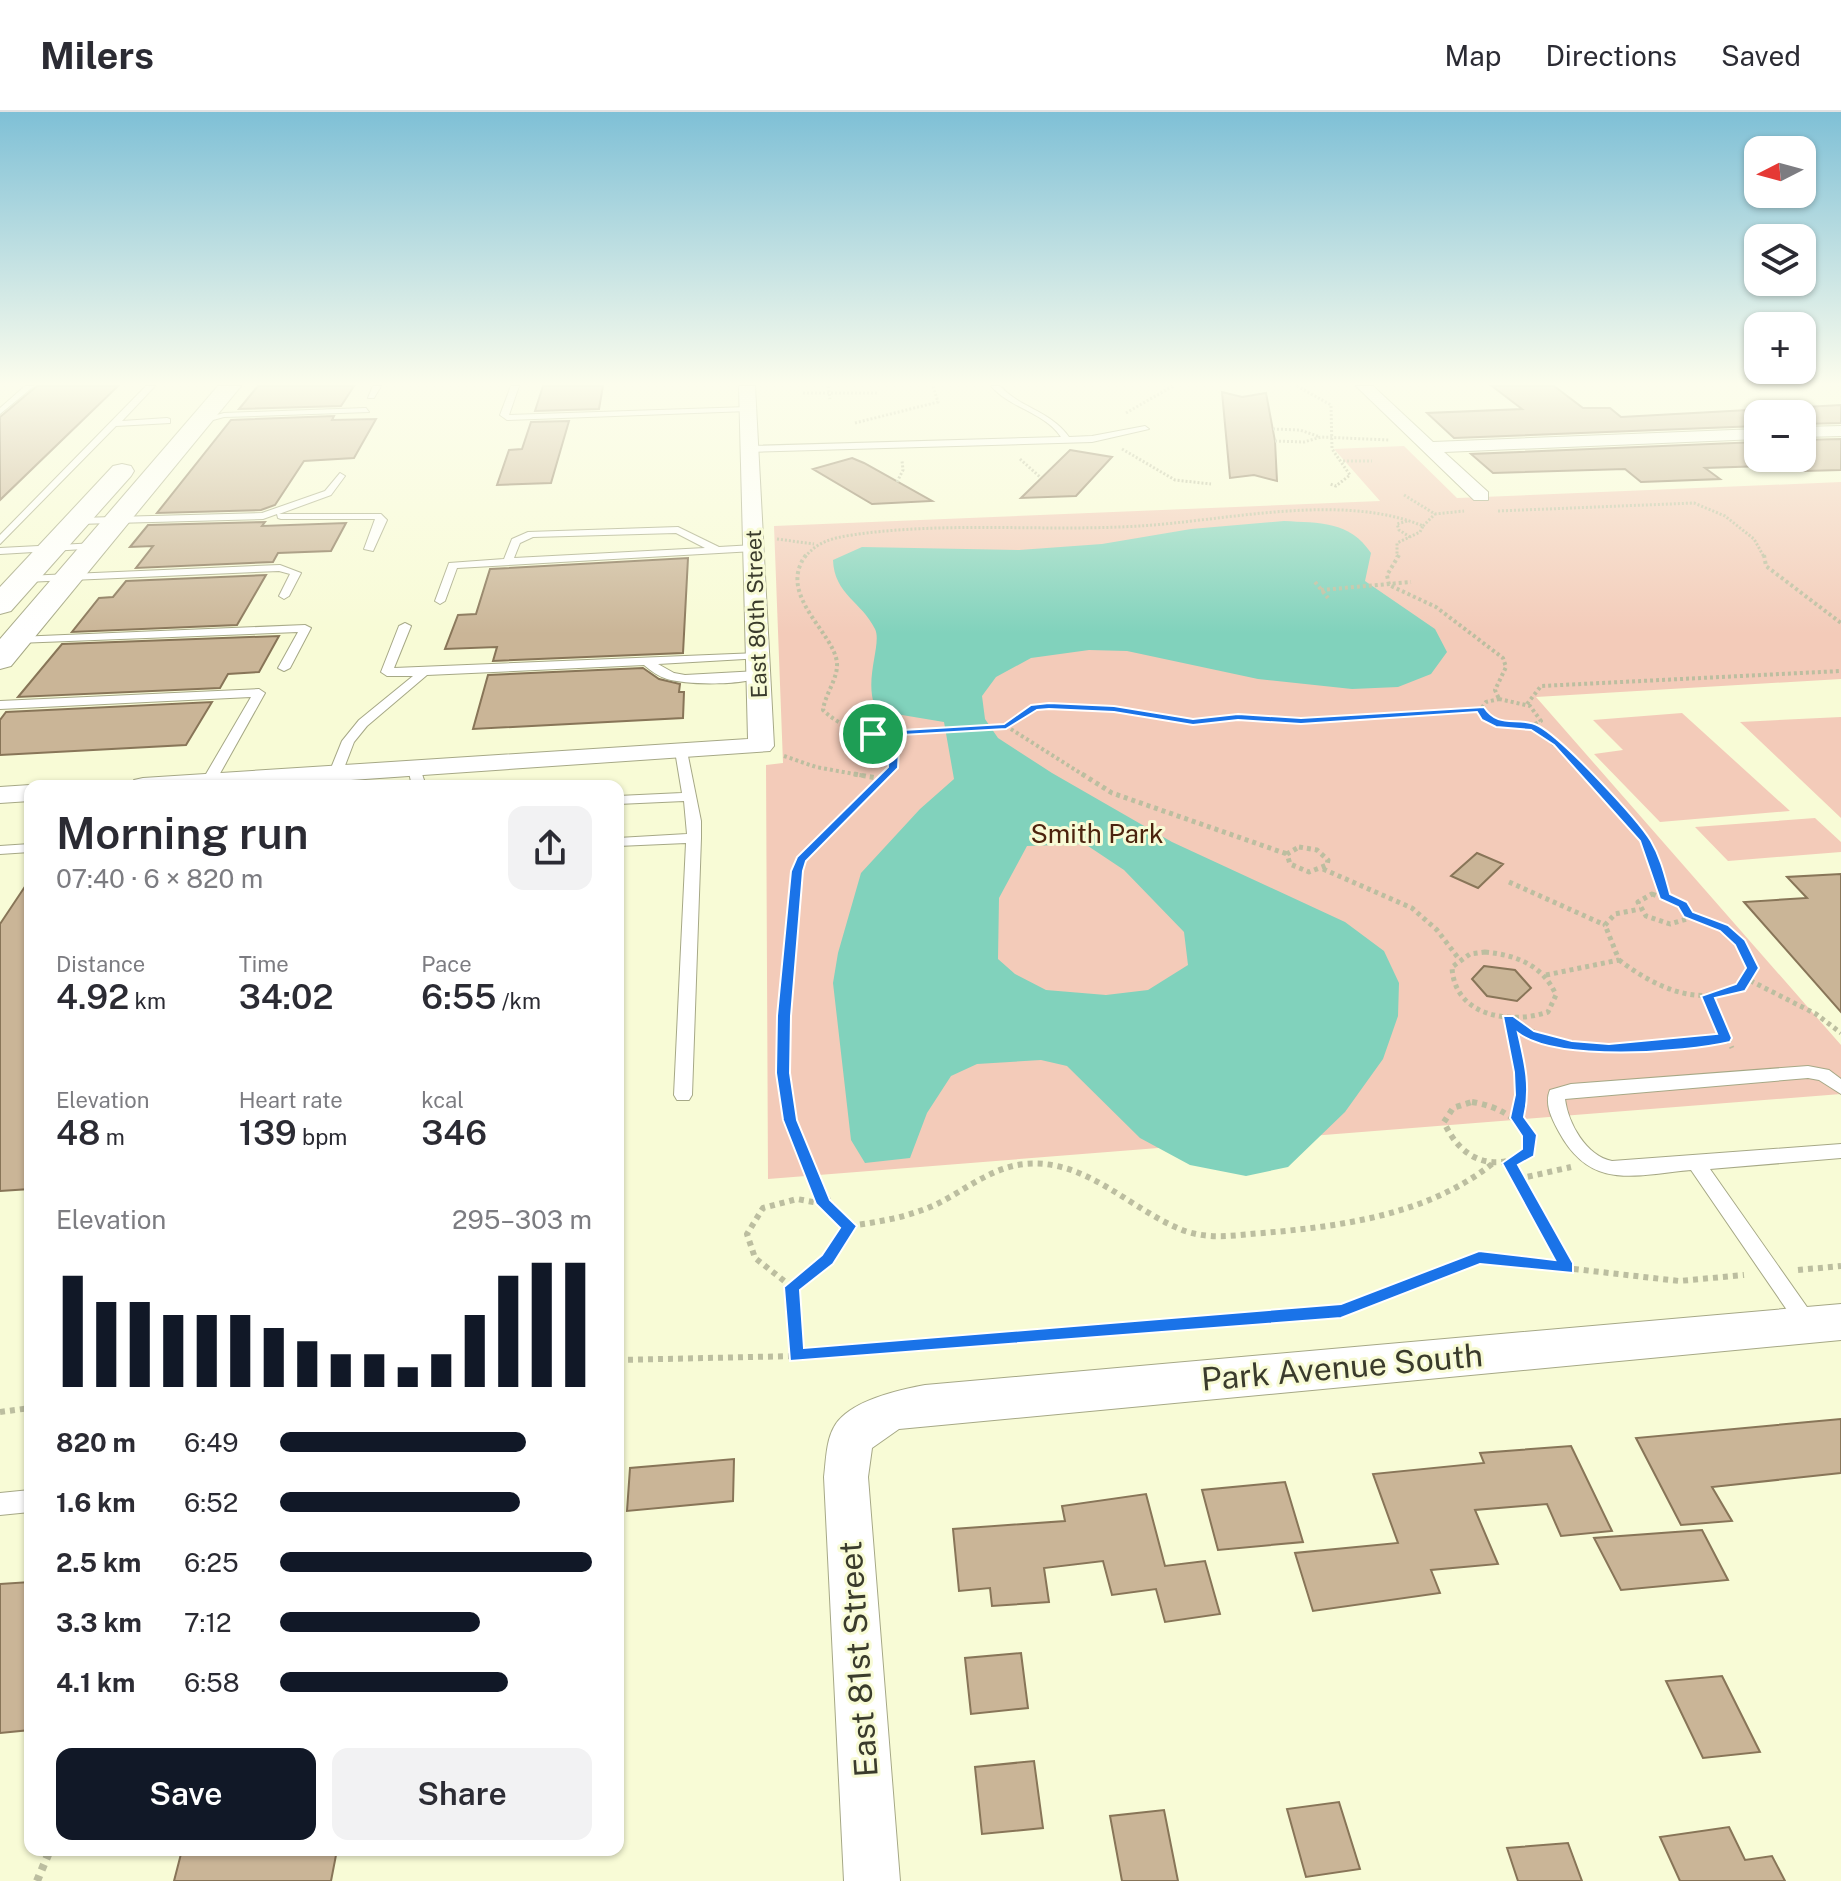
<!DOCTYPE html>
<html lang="en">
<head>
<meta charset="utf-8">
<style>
  body { margin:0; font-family:"Public Sans",sans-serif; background:#f2f2f3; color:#2b2b33; height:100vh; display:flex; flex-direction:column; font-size:30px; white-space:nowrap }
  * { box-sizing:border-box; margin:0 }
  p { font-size:26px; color:#7c7c81 }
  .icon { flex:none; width:44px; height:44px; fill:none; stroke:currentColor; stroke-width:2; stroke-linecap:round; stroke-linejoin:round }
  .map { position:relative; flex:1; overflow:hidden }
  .panel { position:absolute; left:24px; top:668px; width:600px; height:1076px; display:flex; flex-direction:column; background:#fff; border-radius:16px; box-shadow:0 2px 6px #0004 }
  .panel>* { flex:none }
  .needle { width:52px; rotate:264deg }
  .fabs { position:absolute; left:1744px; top:24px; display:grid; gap:16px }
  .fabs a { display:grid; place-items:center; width:72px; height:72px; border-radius:16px; background:#fff; box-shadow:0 2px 6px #0004; font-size:40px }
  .pin { position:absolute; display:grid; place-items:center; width:68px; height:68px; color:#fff; margin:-34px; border:4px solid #fff; border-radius:50%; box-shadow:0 2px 8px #0007 }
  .round { display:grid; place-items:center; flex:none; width:84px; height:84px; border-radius:16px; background:#f2f2f3 }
  .headline { display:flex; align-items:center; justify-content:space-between; height:136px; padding:0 32px }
  h1 { font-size:44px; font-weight:600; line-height:60px }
  .stats { display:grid; grid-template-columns:repeat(3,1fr); gap:12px; height:136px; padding:8px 32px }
  .stats div { display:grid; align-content:center }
  .stats b { font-size:34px; font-weight:600 }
  .stats small { font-size:22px; font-weight:400 }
  .stats p { font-size:22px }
  .chart { height:224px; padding:16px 32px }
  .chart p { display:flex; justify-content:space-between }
  .chart svg { width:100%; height:144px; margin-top:8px; stroke:#111827; stroke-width:6 }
  .action { display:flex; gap:16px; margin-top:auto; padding:16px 32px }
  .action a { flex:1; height:92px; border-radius:16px; background:#111827; color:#fff; font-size:32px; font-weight:600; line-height:92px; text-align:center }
  .action a+a { background:#f2f2f3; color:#2b2b33 }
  ul { padding:0 32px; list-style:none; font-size:26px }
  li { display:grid; grid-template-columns:128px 96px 1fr; align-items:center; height:60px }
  li i { height:20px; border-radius:10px; background:#111827 }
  header { display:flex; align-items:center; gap:48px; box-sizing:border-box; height:112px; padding:0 40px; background:#fff; border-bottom:2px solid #e1e1e2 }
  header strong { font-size:38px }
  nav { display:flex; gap:44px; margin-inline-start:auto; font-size:28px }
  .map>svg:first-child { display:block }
  .green { fill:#f3cbb9 }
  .water { fill:#81d2bc; fill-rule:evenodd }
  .building { fill:#cab597; stroke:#887558; stroke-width:2 }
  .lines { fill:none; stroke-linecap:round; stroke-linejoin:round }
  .service-casing { stroke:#a6a886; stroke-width:2 }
  .minor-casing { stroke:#a6a886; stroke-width:2 }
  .secondary-casing { stroke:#a6a886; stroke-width:2 }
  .path-far4 { stroke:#bcbea0; stroke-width:3; stroke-dasharray:2 2; stroke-linecap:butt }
  .path-far3 { stroke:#bcbea0; stroke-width:4; stroke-dasharray:3 3; stroke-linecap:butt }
  .path-far2 { stroke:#bcbea0; stroke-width:5; stroke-dasharray:4 4; stroke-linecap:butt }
  .path-far1 { stroke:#bcbea0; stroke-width:6; stroke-dasharray:5 5; stroke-linecap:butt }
  .path { stroke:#bcbea0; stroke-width:8; stroke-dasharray:6 6; stroke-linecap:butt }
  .service { fill:#fff; fill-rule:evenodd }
  .minor { fill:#fff; fill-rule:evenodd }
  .secondary { fill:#fff; fill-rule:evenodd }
  .route { fill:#1a73e8; stroke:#fff; stroke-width:2; fill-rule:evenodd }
  .labels { text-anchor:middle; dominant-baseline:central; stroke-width:6; stroke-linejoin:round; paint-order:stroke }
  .far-street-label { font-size:22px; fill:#3a3b2c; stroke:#f8fbd6 }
  .park-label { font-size:26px; fill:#4c230e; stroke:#f8fbd6 }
  .near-street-label { font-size:32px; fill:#3a3b2c; stroke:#f8fbd6 }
</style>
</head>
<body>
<header>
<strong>Milers</strong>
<nav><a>Map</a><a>Directions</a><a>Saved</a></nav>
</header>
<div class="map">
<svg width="1841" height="1769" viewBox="0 0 1841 1769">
  <rect width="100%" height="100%" fill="#f8fbd6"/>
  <path class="green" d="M1404 334 1457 386 1841 370V567L1536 585 1841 933V982L768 1067 766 653 783 651 774 414 1380 389 1334 337Z
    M1682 601 1790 699 1660 710 1594 642 1623 638 1593 608Z
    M1841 605V706L1740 610Z
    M1815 706 1841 730V740L1728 749 1695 715Z"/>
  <path class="water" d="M1284 409C1319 411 1350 409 1371 441L1365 469 1435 517 1447 540 1431 562 1398 575 1352 577 1258 567 1127 539 1089 538 1031 546 996 565 982 584 985 607 998 626 1052 661 1172 730 1345 810 1384 839 1399 871 1398 904 1383 947 1345 1000 1288 1055 1246 1064 1190 1053 1140 1026 1067 954 1041 948 977 952 951 964 927 1001 910 1046 865 1051 851 1028 833 871 838 841 861 761 920 697 954 667 944 610 890 601 874 592C865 564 882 531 875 517 862 490 834 482 833 448L862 435 1019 438 1102 432 1191 417ZM1085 732 1124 758 1184 820 1188 853 1148 878 1106 883 1046 878 1015 862 998 847 999 786 1027 734Z"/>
  <path class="building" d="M37 274H118L0 388V305Z
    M258 274H354L341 294 239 297Z
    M543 274H603L599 297 535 299Z
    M1492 274H1554L1583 296H1610L1621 305 1841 293V311L1802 312V302H1758V314L1454 326 1427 301 1522 297Z
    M1222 280 1242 285 1266 281 1275 329 1277 369 1254 363 1230 366Z
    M334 304 332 308 376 307 354 346 304 349 275 393 261 398 157 401 231 308Z
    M569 309 551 371 497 373 509 338 522 337 531 310Z
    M1841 327V358L1804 359 1795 353 1705 356 1720 367 1641 370 1625 357 1493 361 1471 342 1758 330V346H1802V328Z
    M1070 338 1112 345 1076 384 1021 386Z
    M852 346 864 351 932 389 872 392 813 357Z
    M265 410 262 414 346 411 331 439 278 441 273 450 136 456 153 434 130 435 148 413Z
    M688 446 683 541 493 549 497 535 445 537 458 503 476 502 490 457Z
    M266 463 237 513 72 520 99 486 113 485 126 469Z
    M279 524 259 560 228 562 220 576 18 585 62 532Z
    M643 556 659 567 680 572 679 580H684L683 606 473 617 488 563Z
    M212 590 186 633 0 643V608L6 600Z
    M1477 741 1503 752 1478 776 1451 764Z
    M1841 762V900L1744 790 1807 786 1787 765Z
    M30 767V1077L0 1079V812Z
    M1484 854 1515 858 1531 876 1517 889 1487 884 1472 867Z
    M1841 1307V1361L1712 1375 1732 1409 1681 1413 1636 1326Z
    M1571 1334 1612 1419 1561 1424 1547 1392 1475 1398 1498 1452 1431 1458 1440 1481 1313 1499 1295 1441 1398 1431 1373 1362 1484 1351 1480 1341Z
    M734 1347 733 1389 627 1399 630 1356Z
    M1285 1370 1303 1430 1218 1438 1202 1378Z
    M1146 1382 1165 1454 1205 1449 1220 1502 1165 1510 1156 1477 1112 1483 1103 1449 1044 1456 1049 1490 992 1494 990 1476 959 1479 953 1417 1065 1409 1062 1394Z
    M1702 1418 1728 1468 1621 1478 1594 1426Z
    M30 1470V1618L0 1621V1472Z
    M1021 1541 1028 1596 971 1602 965 1546Z
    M1722 1564 1760 1640 1703 1646 1666 1569Z
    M1034 1649 1043 1716 982 1722 975 1655Z
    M1339 1690 1360 1757 1306 1765 1287 1697Z
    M1164 1698 1178 1769H1122L1110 1704Z
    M1729 1715 1745 1748 1772 1744 1785 1769H1680L1660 1725Z
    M1568 1731 1582 1769H1518L1507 1736Z
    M182 1738H337L331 1769H174Z"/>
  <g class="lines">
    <g class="service-casing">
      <path id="service" d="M25 274H34L0 302V296Z
        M146 274H155L122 309 167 306 170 307V311L116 314 0 432V423Z
        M373 274H381L374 286H368Z
        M511 274H519L509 303 748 295 752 297 748 299 507 308 500 303Z
        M991 274H1000C1020 296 1051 299 1069 325L1092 324 1145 314 1149 317 1092 330 749 340 745 337 749 334 1061 325C1044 300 1011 297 991 274Z
        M366 296 369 300 224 305 202 311 198 308 224 301Z
        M340 361 345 364 331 383 279 402H381L387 408 373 439 364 437 375 407H281L278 406 277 402 263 407 77 412 72 409 77 406 262 401 325 379Z
        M678 415 719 435 754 433 759 436 754 439 457 456 445 489 440 492 435 489 449 451 504 447 512 427 528 420ZM676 421 705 436 514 446 520 431 533 425Z
        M97 431 101 432V436L0 442V436Z
        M280 453 301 461 289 484 284 487 279 484 290 462 279 459 25 470 20 467 25 464Z
        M405 511 411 514 394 556 758 541 762 542V546L658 552 674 561 685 563 758 559 764 563C747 574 687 573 667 567 658 564 651 559 644 553L427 563 367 614 354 630 341 664H331L329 661 342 629 359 608 413 564H387L381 560 399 514Z
        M305 513 311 516 290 556 284 559 278 556 298 520 17 531 11 528 17 525Z
        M259 577 265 581 213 674H199L251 585 0 597V589Z
        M681 635 687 639 701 709V726L692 983 689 988H677L674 983 686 731 618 734V726L687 722 684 689 618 692V684L682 681 675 639Z
        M414 652 420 656 426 674H412L408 656Z
        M30 732V740L0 742V734Z
        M1808 954 1829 958 1841 967V982L1819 968 1808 966 1565 987C1568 1011 1586 1044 1612 1049L1841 1032V1046L1710 1057 1814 1205 1817 1211 1814 1217 1807 1220 1800 1217 1691 1058C1634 1063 1591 1079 1559 1020 1552 1007 1544 992 1550 978L1571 972Z
        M30 1378V1400L0 1403V1381Z"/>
    </g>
    <g class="minor-casing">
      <path id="minor" d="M739 274H755L774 634 770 639 264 674H130L134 668 143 666 748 627Z
        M1356 274H1373L1433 330 1758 317V327L1444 340 1488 380V388H1474Z
        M1841 314V324L1802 325V315Z
        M30 673 34 674H30V689L0 691V675Z
        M1841 1192V1228L899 1317 872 1336 868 1365 900 1769H844L824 1365C826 1349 826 1329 834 1315 848 1289 898 1278 925 1273Z"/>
    </g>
    <g class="secondary-casing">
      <path id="secondary" d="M218 274H241L11 554 0 557V527Z
        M122 352 131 354 134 359 131 364 11 499 0 502V475L113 354Z"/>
    </g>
    <path class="path-far4" d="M828 274 830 287
      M1297 274 1331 293 1332 337 1350 363 1336 374 1330 372
      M803 281H877
      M1126 301 1173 274
      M855 311 938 290 933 274
      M1273 317 1300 318 1320 325
      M1275 329 1304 330 1321 325 1389 328
      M1122 337 1175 368 1211 372
      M1020 347 1040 365
      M1343 349H1372
      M897 370 903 358 902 349
      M1404 383 1435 402 1464 399
      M1498 399 1694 391 1725 404 1754 427 1764 445
      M1407 409 1397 412 1399 418 1410 425
      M1423 414 1435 402
      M777 427 814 432
      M805 445C817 430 832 426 852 423 946 409 1044 420 1139 414 1225 409 1342 380 1423 414L1420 420 1397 431V445"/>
    <path class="path-far3" d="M806 443C776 483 834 520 837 551 838 567 825 582 823 598 844 619 869 619 894 637L893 656 885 664
      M1399 443 1387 463 1389 473 1436 495 1503 546 1506 555 1495 578 1499 587
      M1764 443 1766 454 1841 511
      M1315 470 1328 486
      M1321 478 1411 470
      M1499 587 1530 594 1541 609C1522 620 1505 615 1486 606L1481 597 1486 590Z
      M1527 592 1541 574 1841 559
      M1006 614 1035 595 1049 594 1114 597 1193 610 1238 605 1301 609 1481 597
      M1533 615 1592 664
      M874 622 1006 614 1085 664
      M784 644 816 655 865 664"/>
    <path class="path-far2" d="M854 662 882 667
      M1082 662 1112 681 1287 742
      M1590 662C1625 696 1651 736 1664 784
      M1299 735 1317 738 1328 748 1327 753 1309 760 1290 752 1287 742Z
      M1323 757 1412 796 1437 818 1459 847
      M1509 770 1605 813
      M1652 782 1682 793 1687 807 1670 812 1646 804 1638 790Z
      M1688 803C1720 809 1740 826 1753 856L1747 867 1816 902 1841 921
      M1485 840C1516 843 1543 853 1556 883L1548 900C1509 913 1454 904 1452 855L1470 842Z
      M1619 848C1656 876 1707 901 1747 867
      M1546 863 1619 848 1605 813 1615 802 1640 797
      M1707 884 1732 936
      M1508 908 1517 945
      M1509 908C1577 947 1650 934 1725 926
      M784 945 788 850 801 747 887 662"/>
    <path class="path-far1" d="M784 943C786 1015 802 1060 849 1114
      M1516 943 1520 981 1517 1006
      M1472 990C1497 994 1514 1004 1530 1023L1529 1040C1493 1062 1460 1047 1444 1010L1453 996Z
      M1509 1051 1567 1155
      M1492 1052C1427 1103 1343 1114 1263 1121 1235 1123 1212 1128 1185 1119 1131 1099 1087 1046 1025 1052 992 1055 965 1078 937 1092 909 1105 879 1110 849 1114L827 1148 792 1175 796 1244 1341 1199 1479 1146 1679 1169 1744 1163
      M1518 1067 1571 1055
      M1798 1158 1841 1154
      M792 1175 755 1146 747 1122 763 1096 797 1087 824 1092
      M618 1248 796 1244
      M0 1300 30 1296"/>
    <path class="path" d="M37 1769 50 1738"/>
    <use href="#service" class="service"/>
    <use href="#minor" class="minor"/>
    <use href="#secondary" class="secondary"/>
  </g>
  <linearGradient id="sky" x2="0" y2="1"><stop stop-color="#7fc0d6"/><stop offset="0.52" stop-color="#fcfded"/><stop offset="1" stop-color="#fcfded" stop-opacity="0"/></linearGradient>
  <rect width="1841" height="522" fill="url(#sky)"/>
  <path class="route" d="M1049 591 1114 594 1193 607 1238 602 1301 606 1484 595C1499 618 1518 603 1539 614 1563 627 1637 706 1651 729 1661 746 1665 764 1670 782L1687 790 1693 800 1728 813 1745 828 1759 856 1745 879 1715 886 1732 926 1730 930C1683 941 1557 950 1518 921 1525 951 1531 975 1524 1005L1537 1023 1534 1044 1518 1053 1573 1151V1161L1480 1152 1341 1206 790 1249 784 1175 822 1143 840 1116 816 1092 783 1008 776 961 777 904 791 759 797 745 888 655 889 638 869 624V620L1004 612 1031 593ZM1049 597 1114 600 1193 613 1238 608 1301 612 1477 600 1482 608 1496 615 1531 618 1554 633 1640 729 1660 787 1678 795 1684 805 1720 819 1735 833 1746 856 1736 872 1701 884 1717 922 1609 932 1572 929 1534 919 1513 904H1503L1514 960 1515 983 1510 1006 1522 1024V1037L1502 1051 1555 1148 1479 1139 1341 1192 804 1236 800 1178 833 1152 857 1114 830 1088 797 1008 790 961 791 904 803 759 806 749 898 656 899 637 883 624 1006 617 1037 598Z"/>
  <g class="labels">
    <g class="far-street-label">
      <text transform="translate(756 502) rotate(-92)">East 80th Street</text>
    </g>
    <g class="park-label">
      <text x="1097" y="721">Smith Park</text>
    </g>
    <g class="near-street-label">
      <text transform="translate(1342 1255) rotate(-5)">Park Avenue South</text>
      <text transform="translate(858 1547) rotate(-94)">East 81st Street</text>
    </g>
  </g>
</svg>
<div class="fabs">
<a><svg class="needle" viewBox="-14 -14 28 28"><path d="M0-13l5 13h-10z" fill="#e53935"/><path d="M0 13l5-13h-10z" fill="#7c7c81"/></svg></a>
<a><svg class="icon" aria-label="layers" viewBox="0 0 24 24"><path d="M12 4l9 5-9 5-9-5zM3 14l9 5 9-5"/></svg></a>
<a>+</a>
<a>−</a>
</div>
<div class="pin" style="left:873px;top:622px;background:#1e9e55"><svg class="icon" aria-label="arrive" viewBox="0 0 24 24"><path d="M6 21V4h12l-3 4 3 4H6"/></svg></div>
<section class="panel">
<div class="headline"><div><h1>Morning run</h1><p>07:40 · 6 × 820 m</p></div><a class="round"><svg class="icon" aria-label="share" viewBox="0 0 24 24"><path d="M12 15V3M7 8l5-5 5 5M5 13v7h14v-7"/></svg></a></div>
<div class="stats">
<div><p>Distance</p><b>4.92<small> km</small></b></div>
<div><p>Time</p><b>34:02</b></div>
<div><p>Pace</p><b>6:55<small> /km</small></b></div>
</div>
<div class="stats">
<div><p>Elevation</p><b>48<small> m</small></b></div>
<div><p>Heart rate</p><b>139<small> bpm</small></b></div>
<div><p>kcal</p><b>346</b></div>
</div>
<div class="chart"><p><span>Elevation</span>295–303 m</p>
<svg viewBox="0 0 160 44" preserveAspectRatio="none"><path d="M5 44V10M15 44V18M25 44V18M35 44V22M45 44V22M55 44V22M65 44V26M75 44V30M85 44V34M95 44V34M105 44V38M115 44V34M125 44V22M135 44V10M145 44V6M155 44V6"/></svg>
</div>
<ul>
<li><b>820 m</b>6:49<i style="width:79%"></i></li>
<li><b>1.6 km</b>6:52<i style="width:77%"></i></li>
<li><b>2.5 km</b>6:25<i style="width:100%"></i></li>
<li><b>3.3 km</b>7:12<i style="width:64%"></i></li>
<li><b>4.1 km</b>6:58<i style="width:73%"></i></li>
</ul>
<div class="action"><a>Save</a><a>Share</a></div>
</section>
</div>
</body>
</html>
